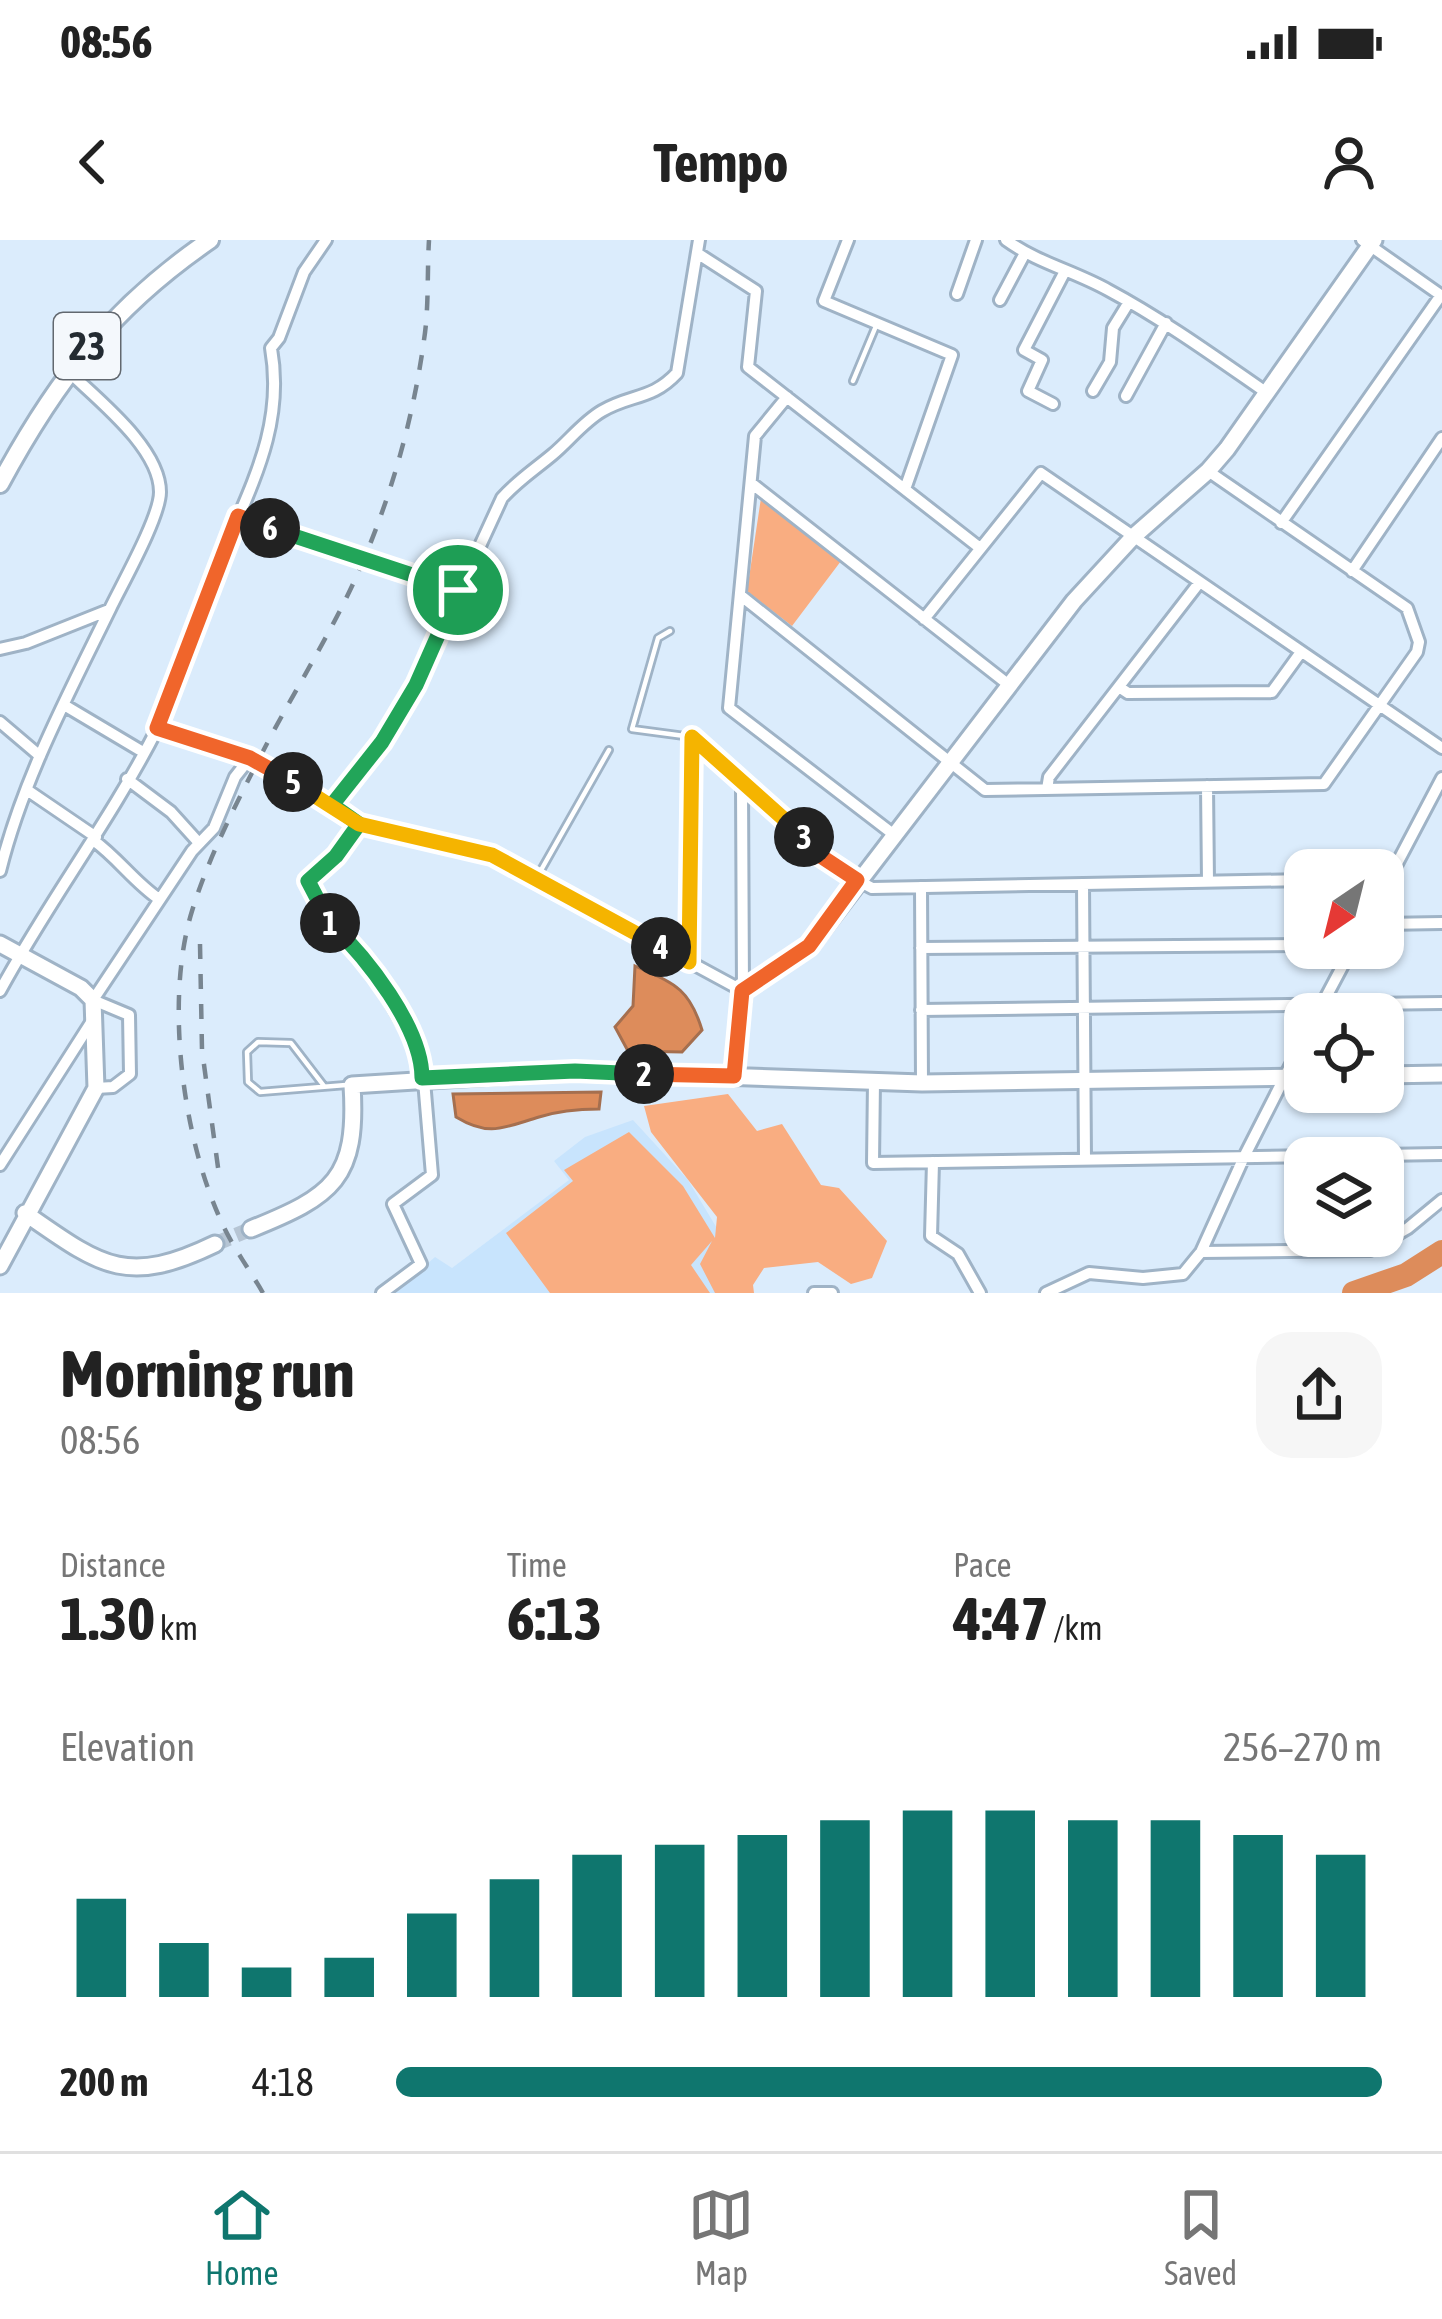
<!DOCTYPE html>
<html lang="en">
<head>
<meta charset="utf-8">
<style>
  body { margin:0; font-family:"Asap Condensed",sans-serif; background:#f6f6f6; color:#222; height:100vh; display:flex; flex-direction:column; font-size:45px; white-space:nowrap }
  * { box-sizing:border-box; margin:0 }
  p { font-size:39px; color:#767676 }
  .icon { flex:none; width:66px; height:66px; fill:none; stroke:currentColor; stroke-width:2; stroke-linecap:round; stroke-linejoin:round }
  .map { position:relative; height:1053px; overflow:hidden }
  .side { display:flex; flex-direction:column; background:#fff; flex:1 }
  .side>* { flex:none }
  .needle { width:78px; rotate:215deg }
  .controls { position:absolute; left:1284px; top:609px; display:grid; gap:24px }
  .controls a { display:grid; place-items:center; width:120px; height:120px; border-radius:24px; background:#fff; box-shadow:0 3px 9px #0004; font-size:60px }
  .pin { position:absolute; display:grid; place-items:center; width:102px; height:102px; color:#fff; margin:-51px; border:6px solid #fff; border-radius:50%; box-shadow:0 3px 12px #0007 }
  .km { position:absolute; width:60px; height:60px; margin:-30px; border-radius:50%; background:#222; color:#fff; font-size:33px; line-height:60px; text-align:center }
  .round { display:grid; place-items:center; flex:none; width:126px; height:126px; border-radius:36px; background:#f6f6f6 }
  .summary { display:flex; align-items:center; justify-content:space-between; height:204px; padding:0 60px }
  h1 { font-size:66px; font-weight:700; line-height:90px }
  .metrics { display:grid; grid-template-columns:repeat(3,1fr); gap:18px; height:204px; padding:12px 60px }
  .metrics div { display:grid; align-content:center }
  .metrics b { font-size:60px; font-weight:700 }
  .metrics small { font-size:33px; font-weight:400 }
  .metrics p { font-size:33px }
  .chart { height:336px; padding:24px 60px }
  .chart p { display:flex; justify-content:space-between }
  .chart svg { width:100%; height:216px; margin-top:12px; stroke:#0f766e; stroke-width:6 }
  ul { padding:0 60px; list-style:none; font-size:39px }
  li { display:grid; grid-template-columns:192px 144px 1fr; align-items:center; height:90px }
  li i { height:30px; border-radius:15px; background:#0f766e }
  .status { display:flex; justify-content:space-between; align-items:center; height:84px; padding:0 60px; background:#fff; direction:ltr }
  .status svg { height:33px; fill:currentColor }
  header { display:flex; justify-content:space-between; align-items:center; height:156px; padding:0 60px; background:#fff; font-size:54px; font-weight:700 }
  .menu { display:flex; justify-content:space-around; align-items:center; height:168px; border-top:3px solid #e0e0e0; background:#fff; font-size:33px; color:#767676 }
  .menu a { display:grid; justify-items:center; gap:6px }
  .menu .selected { color:#0f766e }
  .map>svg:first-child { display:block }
  .built { fill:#c8e4fd }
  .green { fill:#f9ad81 }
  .water { fill:#dd8c5b; stroke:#a56f4f; stroke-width:3 }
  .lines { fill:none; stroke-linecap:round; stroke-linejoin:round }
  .river { stroke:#dd8c5b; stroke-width:24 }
  .secondary-tunnel { stroke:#b6c5d4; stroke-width:15; stroke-dasharray:15 8; stroke-linecap:butt }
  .lane-casing { stroke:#9fb3c6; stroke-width:10 }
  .street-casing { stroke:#9fb3c6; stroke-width:16 }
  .secondary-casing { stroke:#9fb3c6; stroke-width:21 }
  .primary-casing { stroke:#9fb3c6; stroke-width:22 }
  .lane { stroke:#fff; stroke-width:4.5 }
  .street { stroke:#fff; stroke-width:10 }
  .secondary { stroke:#fff; stroke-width:15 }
  .primary { stroke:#fff; stroke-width:16 }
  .rail { stroke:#788590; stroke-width:4.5; stroke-dasharray:15 15; stroke-linecap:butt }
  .split-1-casing { stroke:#fff; stroke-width:24 }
  .split-2-casing { stroke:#fff; stroke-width:24 }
  .split-3-casing { stroke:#fff; stroke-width:24 }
  .split-4-casing { stroke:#fff; stroke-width:24 }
  .split-5-casing { stroke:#fff; stroke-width:24 }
  .split-6-casing { stroke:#fff; stroke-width:24 }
  .split-7-casing { stroke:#fff; stroke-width:24 }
  .split-1 { stroke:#22a559; stroke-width:15 }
  .split-2 { stroke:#22a559; stroke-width:15 }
  .split-3 { stroke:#f0652b; stroke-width:15 }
  .split-4 { stroke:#f5b400; stroke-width:15 }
  .split-5 { stroke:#f5b400; stroke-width:15 }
  .split-6 { stroke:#f0652b; stroke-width:15 }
  .split-7 { stroke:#22a559; stroke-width:15 }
  .labels { text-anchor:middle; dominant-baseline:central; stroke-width:10; stroke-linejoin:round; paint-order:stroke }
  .shield { fill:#f4f8fc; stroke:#62686f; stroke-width:3 }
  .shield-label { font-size:39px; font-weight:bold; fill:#232b32 }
</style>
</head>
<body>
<div class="status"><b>08:56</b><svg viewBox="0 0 49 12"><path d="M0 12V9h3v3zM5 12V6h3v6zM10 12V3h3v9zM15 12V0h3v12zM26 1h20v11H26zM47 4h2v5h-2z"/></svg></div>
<header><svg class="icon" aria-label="back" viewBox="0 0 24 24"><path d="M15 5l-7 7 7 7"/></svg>Tempo<svg class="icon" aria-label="person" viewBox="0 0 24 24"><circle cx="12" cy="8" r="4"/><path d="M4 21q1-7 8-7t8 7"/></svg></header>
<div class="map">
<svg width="1442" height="1053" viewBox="0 0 1442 1053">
  <rect width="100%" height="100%" fill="#dbecfc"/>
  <path class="built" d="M633 880 688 940 721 995 720 1053H394L435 1017 452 1028 569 940 554 921 585 897Z"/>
  <path class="green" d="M761 258 841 321 792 386 747 351Z
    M728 854 757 891 782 884 821 945 839 948 887 1001 872 1038 851 1044 818 1022 764 1028 753 1045 754 1053H715L700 1024 712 1001 691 1025 710 1053H550L506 993 573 941 564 930 629 892 683 946 715 998 717 977 651 892 644 866Z"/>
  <path class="water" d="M635 726C673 743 689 747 702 790L682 812 628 811 615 787 633 766Z
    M601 852 599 869C579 869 558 871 539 877 503 888 489 897 456 877L453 854Z"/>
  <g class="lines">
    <path class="river" d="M1354 1053 1406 1035 1442 1012"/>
    <path class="secondary-tunnel" d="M215 1004 251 989"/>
    <g class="lane-casing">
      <path id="lane" d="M853 141 876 86
        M670 391 658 398 632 489 692 497 742 546 793 584 819 615 857 640
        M536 639 609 510
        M324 846 291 803 258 802 247 812 248 842 260 852 346 845"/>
    </g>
    <g class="street-casing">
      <path id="street" d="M848 0 824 61 952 115 905 249
        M1006 0C1038 23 1074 31 1108 50 1164 80 1215 117 1267 153
        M1362 0 1442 56
        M700 15 756 51 748 127 980 308
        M957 54 976 0
        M1000 60 1025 13
        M1093 151 1110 122 1113 88 1129 62
        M1126 156 1166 83
        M787 157 755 196 729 468 893 594
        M1053 164 1028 151 1042 120 1024 110 1064 33
        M751 243 1009 445
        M238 276 458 350
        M1281 283 1441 55
        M1352 331 1442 198
        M740 355 985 550 1324 544 1417 412 1419 402 1407 368 1208 231
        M924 379 1041 233 1442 508
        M0 409 26 403 109 370
        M1119 447 1128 453 1272 452 1301 412
        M64 465 143 512
        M0 482 40 516
        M157 488 250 518 359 584 492 615 743 751 742 546
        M127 539 171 572 199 603
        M1207 546 1208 642
        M1047 549 1049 537 1199 343
        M27 550 96 597
        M333 565 382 502 416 445 502 258C517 241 534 230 552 215 569 201 583 182 602 171 631 154 652 160 677 133L699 0
        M359 584 336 616 308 641 324 677 363 715 422 817 432 935 393 964 421 1024 382 1053
        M93 600C118 618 134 642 159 659
        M0 631C23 539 68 455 110 369 122 344 160 277 160 252 160 208 98 160 68 131
        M857 640 872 648 1305 640
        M1083 644 1085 919
        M921 647 922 843
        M1383 650 1442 538
        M1383 684 1442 683
        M921 708 1305 705
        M689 722 692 497
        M0 751C48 662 110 581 156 491 183 437 199 374 221 318 250 247 285 187 271 108L279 98 304 32 326 0
        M921 770 1442 763
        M1317 774 1352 708
        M874 841 873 923 1442 914
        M96 848 113 847 130 834 129 775 93 760 192 611 214 588 235 537 250 518
        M933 922 931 996 958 1014 980 1053
        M0 925 92 781
        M1201 1012 1370 1010 1408 988 1442 960
        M814 1053H832
        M1046 1053 1089 1033 1143 1038 1183 1034 1201 1012 1244 917 1305 797"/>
    </g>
    <g class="secondary-casing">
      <path id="secondary" d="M0 704 81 748 93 760 96 848 0 1026
        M1383 835 1442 834
        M734 837 743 751 809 707 1074 361 1133 297 1208 231 1227 209 1374 0
        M25 973C101 1026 126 1047 215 1004
        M251 989C333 956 358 939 352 845L575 831 922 843 1305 837"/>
    </g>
    <g class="primary-casing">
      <path id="primary" d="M0 244C56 140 112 67 210 0"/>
    </g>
    <use href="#lane" class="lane"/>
    <use href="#street" class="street"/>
    <use href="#secondary" class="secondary"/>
    <use href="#primary" class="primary"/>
    <path class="rail" d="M200 704 202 810 220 942
      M263 1053C248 1027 229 1002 218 974 182 891 165 758 192 671 208 619 234 568 258 521 292 453 335 389 364 319 393 250 414 174 424 100 429 68 427 33 429 0"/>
  </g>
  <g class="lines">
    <g class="split-1-casing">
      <path id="split-1" d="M330 683 308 641 336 616 359 584 332 565 382 502 416 445 458 350"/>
    </g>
    <g class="split-2-casing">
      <path id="split-2" d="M330 683C366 717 422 787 422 838L575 831 644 834"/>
    </g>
    <g class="split-3-casing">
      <path id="split-3" d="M644 834 734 836 742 751 809 706 857 640 819 615 804 597"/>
    </g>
    <g class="split-4-casing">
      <path id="split-4" d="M661 707 689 722 692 497 804 597"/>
    </g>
    <g class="split-5-casing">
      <path id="split-5" d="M293 542 359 584 492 615 661 707"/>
    </g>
    <g class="split-6-casing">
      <path id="split-6" d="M270 288 238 276 157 488 250 518 293 542"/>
    </g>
    <g class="split-7-casing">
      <path id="split-7" d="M270 288 458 350"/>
    </g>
    <use href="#split-1" class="split-1"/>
    <use href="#split-2" class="split-2"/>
    <use href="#split-3" class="split-3"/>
    <use href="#split-4" class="split-4"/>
    <use href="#split-5" class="split-5"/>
    <use href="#split-6" class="split-6"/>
    <use href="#split-7" class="split-7"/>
  </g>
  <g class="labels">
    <rect class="shield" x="54" y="73" width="66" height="66" rx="9"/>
    <g class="shield-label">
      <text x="87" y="106">23</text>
    </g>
  </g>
</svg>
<div class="controls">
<a><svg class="needle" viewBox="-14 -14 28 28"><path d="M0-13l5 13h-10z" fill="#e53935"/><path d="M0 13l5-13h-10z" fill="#767676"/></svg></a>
<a><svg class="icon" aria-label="locate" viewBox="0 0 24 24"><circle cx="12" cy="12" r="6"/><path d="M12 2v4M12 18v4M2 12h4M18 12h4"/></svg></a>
<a><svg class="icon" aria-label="layers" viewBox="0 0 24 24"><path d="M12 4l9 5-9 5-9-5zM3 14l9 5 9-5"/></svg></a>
</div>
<div class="pin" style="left:458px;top:350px;background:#1e9e55"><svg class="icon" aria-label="arrive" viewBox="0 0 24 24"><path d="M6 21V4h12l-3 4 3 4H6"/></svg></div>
<b class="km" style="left:330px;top:683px">1</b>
<b class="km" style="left:644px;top:834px">2</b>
<b class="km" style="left:804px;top:597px">3</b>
<b class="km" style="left:661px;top:707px">4</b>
<b class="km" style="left:293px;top:542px">5</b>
<b class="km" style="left:270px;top:288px">6</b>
</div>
<section class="side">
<div class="summary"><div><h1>Morning run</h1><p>08:56</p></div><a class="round"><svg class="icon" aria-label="share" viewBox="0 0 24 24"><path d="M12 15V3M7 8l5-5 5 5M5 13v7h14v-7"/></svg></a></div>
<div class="metrics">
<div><p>Distance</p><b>1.30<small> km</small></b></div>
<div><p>Time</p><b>6:13</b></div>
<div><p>Pace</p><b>4:47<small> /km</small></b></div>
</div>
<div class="chart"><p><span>Elevation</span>256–270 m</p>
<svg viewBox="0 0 160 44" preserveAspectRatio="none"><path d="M5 44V24M15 44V33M25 44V38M35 44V36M45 44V27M55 44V20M65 44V15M75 44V13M85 44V11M95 44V8M105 44V6M115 44V6M125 44V8M135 44V8M145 44V11M155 44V15"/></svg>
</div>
<ul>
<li><b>200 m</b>4:18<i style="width:100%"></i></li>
</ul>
</section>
<nav class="menu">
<a class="selected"><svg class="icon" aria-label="home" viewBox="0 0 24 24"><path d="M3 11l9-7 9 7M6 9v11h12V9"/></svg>Home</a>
<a><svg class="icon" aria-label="map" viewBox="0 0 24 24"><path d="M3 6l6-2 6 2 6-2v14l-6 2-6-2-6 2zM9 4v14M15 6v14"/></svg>Map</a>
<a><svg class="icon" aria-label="saved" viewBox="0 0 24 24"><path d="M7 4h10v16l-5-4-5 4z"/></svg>Saved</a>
</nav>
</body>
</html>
